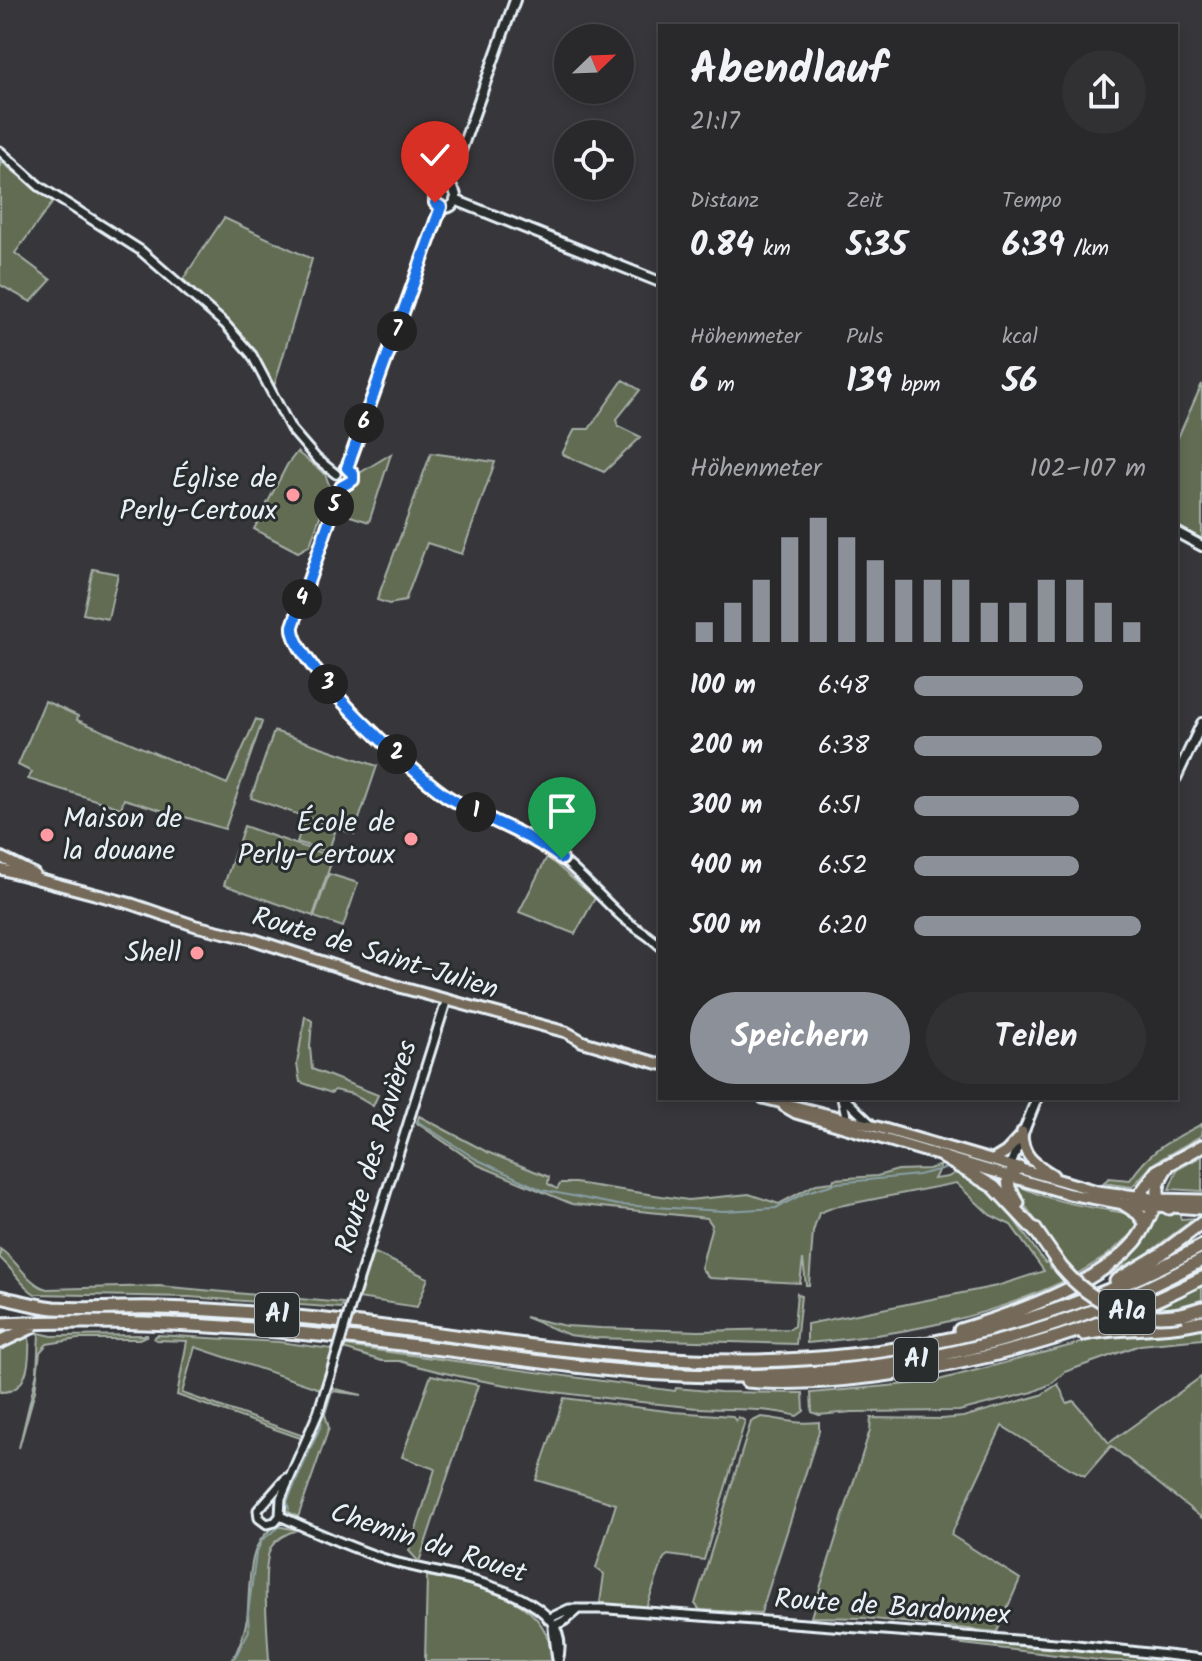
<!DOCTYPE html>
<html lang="de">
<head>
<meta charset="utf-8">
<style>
  body { margin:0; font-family:Kalam,sans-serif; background:#313134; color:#f1f3f6; height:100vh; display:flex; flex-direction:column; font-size:30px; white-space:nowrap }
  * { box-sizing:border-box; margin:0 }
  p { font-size:26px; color:#a5a6a9 }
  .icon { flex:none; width:44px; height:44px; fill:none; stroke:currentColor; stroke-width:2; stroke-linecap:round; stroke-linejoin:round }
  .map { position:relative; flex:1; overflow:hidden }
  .details { position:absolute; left:658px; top:24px; width:520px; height:1076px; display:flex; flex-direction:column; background:#29292c; border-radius:0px; box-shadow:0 4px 12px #0003,0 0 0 2px #454548 }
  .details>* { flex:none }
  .needle { width:52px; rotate:67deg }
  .buttons { position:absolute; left:554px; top:24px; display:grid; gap:16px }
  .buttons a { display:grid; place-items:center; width:80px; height:80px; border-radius:50%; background:#29292c; box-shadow:0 4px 12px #0003,0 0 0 2px #454548; font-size:40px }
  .pin { position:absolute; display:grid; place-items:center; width:68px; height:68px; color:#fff; margin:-82px -34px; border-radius:50% 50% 50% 0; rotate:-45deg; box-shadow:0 0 8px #0007 }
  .pin .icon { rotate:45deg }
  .km { position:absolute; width:40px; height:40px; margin:-20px; border-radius:50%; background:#222; color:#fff; font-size:22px; line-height:40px; text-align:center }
  .round { display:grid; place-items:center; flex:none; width:84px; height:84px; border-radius:42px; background:#313134 }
  .head { display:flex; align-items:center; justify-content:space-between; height:136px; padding:0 32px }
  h1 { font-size:44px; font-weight:700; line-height:60px }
  .stats { display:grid; grid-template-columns:repeat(3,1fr); gap:12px; height:136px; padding:8px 32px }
  .stats div { display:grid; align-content:center }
  .stats b { font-size:34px; font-weight:700 }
  .stats small { font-size:22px; font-weight:400 }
  .stats p { font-size:22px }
  .chart { height:224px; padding:16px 32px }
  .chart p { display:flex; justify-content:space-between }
  .chart svg { width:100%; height:144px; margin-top:8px; stroke:#8c9099; stroke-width:6 }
  .cta { display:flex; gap:16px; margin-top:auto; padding:16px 32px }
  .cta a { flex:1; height:92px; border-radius:48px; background:#8c9099; color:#fff; font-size:32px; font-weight:700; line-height:92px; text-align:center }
  .cta a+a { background:#313134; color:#f1f3f6 }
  ul { padding:0 32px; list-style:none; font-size:26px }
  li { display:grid; grid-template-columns:128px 96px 1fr; align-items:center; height:60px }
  li i { height:20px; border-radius:10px; background:#8c9099 }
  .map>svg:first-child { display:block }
  .green { fill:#626c53; stroke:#a5aea6; stroke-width:2 }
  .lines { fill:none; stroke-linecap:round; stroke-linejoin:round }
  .stream { stroke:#8a9fa6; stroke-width:2 }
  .tertiary-casing { stroke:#e8f1f8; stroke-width:13 }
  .secondary-casing { stroke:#e8f1f8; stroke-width:14 }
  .primary-casing { stroke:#e8f1f8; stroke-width:15 }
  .motorway-casing { stroke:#e8f1f8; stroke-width:17 }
  .tertiary { stroke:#2a2d2e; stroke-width:7 }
  .secondary { stroke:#2a2d2e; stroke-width:8 }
  .primary { stroke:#746a5a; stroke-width:9 }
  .motorway { stroke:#746a5a; stroke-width:11 }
  .tertiary-bridge-casing { stroke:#e8f1f8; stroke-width:13; stroke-linecap:butt }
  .motorway-bridge-casing { stroke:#e8f1f8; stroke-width:17; stroke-linecap:butt }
  .tertiary-bridge { stroke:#2a2d2e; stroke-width:7 }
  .motorway-bridge { stroke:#746a5a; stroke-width:11 }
  .route-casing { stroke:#fff; stroke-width:16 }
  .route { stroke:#1a73e8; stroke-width:10 }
  .poi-dot { fill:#ff9aa2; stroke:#2a2d2e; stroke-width:3 }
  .labels { text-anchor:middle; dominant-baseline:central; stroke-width:6; stroke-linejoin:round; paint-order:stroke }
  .shield { fill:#2a2d2e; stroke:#afb6bb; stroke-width:2 }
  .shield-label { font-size:26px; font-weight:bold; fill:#e8f1f8 }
  .poi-label { font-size:28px; fill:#e8f1f8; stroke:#2a2d2e; text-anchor:end }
  .street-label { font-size:28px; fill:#e8f1f8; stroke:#2a2d2e }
</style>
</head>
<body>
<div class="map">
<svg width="1202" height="1661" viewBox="0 0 1202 1661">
  <rect width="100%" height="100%" fill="#37373b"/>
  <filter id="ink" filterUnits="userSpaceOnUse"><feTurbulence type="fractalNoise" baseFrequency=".0125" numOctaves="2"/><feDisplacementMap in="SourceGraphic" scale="16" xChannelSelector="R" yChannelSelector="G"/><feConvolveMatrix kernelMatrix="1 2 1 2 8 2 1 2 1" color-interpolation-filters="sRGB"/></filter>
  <g filter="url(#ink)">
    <path class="green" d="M0 161 53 202 15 253 51 280 31 302 0 285Z
      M224 218 312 259 273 390 244 337 183 279Z
      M623 380 640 390 617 419 618 426 641 437 604 472 562 454 575 429H589Z
      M1202 384V539L1176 525V442Z
      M297 452 325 474 330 487 310 545 298 552 254 529 287 465Z
      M431 453 495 462 462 554 427 543 405 601 389 604 377 600Z
      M391 454 369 522 338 512 345 494 357 482 358 474Z
      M93 569 118 574 108 619 83 614Z
      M45 701 78 716 77 720 227 784 256 719 262 722 225 829 124 799 121 808 28 779 32 772 18 765Z
      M274 731 377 766 354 834 251 798Z
      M304 821 335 832 328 852 297 842Z
      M244 826 333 857 313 916 224 885Z
      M547 857 595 898 575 934 519 912Z
      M329 874 358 883 343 927 314 917Z
      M305 1016 312 1021 310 1047 312 1069 378 1095 373 1106 352 1094 335 1090 331 1093 300 1082 297 1064Z
      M419 1116 487 1152 549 1177 548 1184 557 1189 561 1183H575L688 1200 749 1194 779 1204 816 1184 833 1182 834 1179 877 1176 898 1170 929 1169 941 1165 934 1179 948 1177 955 1173 974 1177 998 1197 1045 1263 1047 1262 1051 1268 1055 1266 1066 1280C984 1320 897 1335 807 1343V1324L997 1286 1044 1271 1011 1225 990 1215 956 1183 834 1207 819 1213 813 1232 809 1285H806L803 1259 800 1283 709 1278 701 1268 712 1225 707 1218 572 1204 478 1165 417 1123Z
      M1202 1124V1135L1154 1163 1132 1187 1103 1183 1109 1178 1130 1180C1152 1148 1168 1142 1202 1124Z
      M1202 1156V1191L1169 1189 1177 1170Z
      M1014 1183C1048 1203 1092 1207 1131 1214L1136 1220 1137 1230 1105 1257 1075 1275 1016 1193Z
      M1157 1212 1179 1213 1181 1219 1195 1218 1144 1256 1090 1284 1086 1281 1109 1268Z
      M0 1249C17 1260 28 1284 47 1289L159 1286 344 1303 341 1308 189 1297 35 1294C21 1286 13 1269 0 1258Z
      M373 1252 428 1278 417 1307 358 1298Z
      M1202 1286V1300L1160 1311V1307Z
      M797 1293 801 1296 796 1344 594 1338 569 1335 525 1317 566 1326 601 1328 699 1331 790 1329 794 1326Z
      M1202 1328V1339L1140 1345 1065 1372 1051 1384 1033 1392 959 1411 852 1412 819 1415 812 1412 811 1393 931 1382 1107 1336 1164 1334Z
      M29 1332C30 1355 31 1393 0 1392V1347Z
      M39 1333 52 1336 148 1335 139 1339H78L47 1344 40 1352 35 1391 19 1448 37 1372Z
      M157 1335 279 1342 332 1349 320 1389 195 1347 182 1393 304 1436 303 1439 177 1395 187 1341 156 1340 154 1338Z
      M345 1346 675 1391 676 1388 720 1392 803 1393 804 1411 797 1416C761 1406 724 1411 687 1407 594 1397 488 1388 400 1361H382L344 1349Z
      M431 1375 478 1385 419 1562 409 1551 435 1469 402 1457Z
      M1201 1377 1202 1518 1111 1446 1085 1476 1071 1469 1002 1426 951 1535 1020 1579 997 1632 864 1618 811 1617 870 1430 871 1418 942 1419 963 1417 1041 1395 1058 1384 1067 1403 1074 1401 1109 1443Z
      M331 1388 362 1395 332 1391 325 1414 329 1428 298 1517 284 1509 283 1502 318 1429Z
      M564 1398 674 1412 732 1416 736 1421 738 1417 745 1421 704 1560 668 1555 664 1558 646 1608 600 1603 604 1574 596 1568 616 1504 536 1480Z
      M761 1417C784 1419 795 1425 819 1422V1431L761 1613 700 1610 695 1604 751 1422Z
      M277 1526 297 1530C287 1533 277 1538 271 1547 261 1565 268 1638 269 1661H232C239 1648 244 1634 247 1619 251 1590 244 1541 277 1526Z
      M427 1576C476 1586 553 1597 551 1661H425Z
      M956 1640 1144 1654 1164 1657V1661H1107L954 1643Z"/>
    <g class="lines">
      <path class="stream" d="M417 1121 476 1159 542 1190 618 1205 724 1211 776 1208 807 1192 837 1183 918 1175 946 1168
        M289 1509 287 1502 322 1423
        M233 1661 249 1631 248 1613 256 1554 262 1540 281 1526"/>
      <g class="tertiary-casing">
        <path id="tertiary" d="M0 151 39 186 140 250 225 324 252 355 291 429 316 458 336 474
          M347 468 441 207
          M342 485 293 626C289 660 416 776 446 796 479 817 518 827 550 850 577 869 597 894 621 916 634 928 648 934 660 946
          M342 485 349 484 353 477 350 470 344 468
          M842 1098 847 1120
          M844 1098 871 1124
          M350 1308 447 999
          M280 1516C315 1532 351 1548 388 1560 433 1575 579 1587 558 1661
          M280 1516 281 1498 318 1413 338 1350
          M280 1516 275 1522 267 1524 259 1518 258 1510 286 1478
          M548 1619 569 1609H608L1068 1644 1202 1659
          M554 1626 564 1621 578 1609
          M553 1628 557 1659"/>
      </g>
      <g class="secondary-casing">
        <path id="secondary" d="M434 197a11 11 0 1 1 22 0a11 11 0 1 1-22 0Z
          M448 187 515 0
          M455 200 660 282
          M1176 532 1202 546
          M1176 778 1202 723
          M1010 1166 1037 1098"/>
      </g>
      <g class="primary-casing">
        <path id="primary" d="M0 857 34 874
          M0 869 132 904 196 926 252 939 403 988 566 1032 584 1042
          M581 1041 660 1064
          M763 1098 877 1127 1097 1191 1159 1199 1202 1200
          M784 1106 796 1113 1069 1194 1124 1204 1202 1209
          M1022 1132C1022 1156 1034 1163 1053 1175
          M993 1160 1006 1152 1021 1136"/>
      </g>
      <g class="motorway-casing">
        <path id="motorway" d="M943 1157 994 1187 1038 1234
          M1168 1166C1158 1179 1151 1199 1169 1208
          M1138 1197 1157 1171 1202 1146
          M1018 1203 1009 1188 1008 1176 1019 1168
          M1124 1204 1138 1213 1145 1222
          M1034 1228 1061 1267
          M1116 1281 1161 1254 1202 1223
          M0 1297C18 1301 36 1306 54 1308 89 1310 124 1307 159 1308 202 1309 245 1312 288 1316 423 1329 557 1354 692 1360 869 1368 1046 1331 1202 1246
          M1182 1314 1202 1308
          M0 1324C139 1317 279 1329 417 1346 518 1358 621 1376 723 1376 890 1376 1055 1341 1202 1260
          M960 1330C1013 1314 1098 1285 1135 1242 1146 1229 1150 1212 1159 1199
          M1084 1334C1123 1326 1163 1331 1202 1321
          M0 1342 32 1327
          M747 1381C790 1385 834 1381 876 1376 990 1362 1099 1331 1202 1278"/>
      </g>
      <use href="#tertiary" class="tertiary"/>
      <use href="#secondary" class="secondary"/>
      <use href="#primary" class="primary"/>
      <use href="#motorway" class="motorway"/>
      <g class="tertiary-bridge-casing">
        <path id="tertiary-bridge" d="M338 1350 350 1308"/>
      </g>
      <g class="motorway-bridge-casing">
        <path id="motorway-bridge" d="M1061 1267C1092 1304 1134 1322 1182 1314"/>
      </g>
      <use href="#tertiary-bridge" class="tertiary-bridge"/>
      <use href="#motorway-bridge" class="motorway-bridge"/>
    </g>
  </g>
  <g class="lines" filter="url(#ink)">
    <g class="route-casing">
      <path id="route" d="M435 203 441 207 347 468 353 474V480L341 487 293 626C289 660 417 777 448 797 485 820 527 832 562 859"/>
    </g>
    <use href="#route" class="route"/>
  </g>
  <g class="poi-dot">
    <circle cx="293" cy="495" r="8"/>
    <circle cx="47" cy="835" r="8"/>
    <circle cx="411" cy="839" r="8"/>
    <circle cx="197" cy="953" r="8"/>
  </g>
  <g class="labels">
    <g class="shield">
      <rect x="1099" y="1290" width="56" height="44" rx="6"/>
      <rect x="255" y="1293" width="44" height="44" rx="6"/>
      <rect x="894" y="1338" width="44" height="44" rx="6"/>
    </g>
    <g class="shield-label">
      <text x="1127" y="1312">A1a</text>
      <text x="277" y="1315">A1</text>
      <text x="916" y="1360">A1</text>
    </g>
    <g class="poi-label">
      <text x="277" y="479">Église de<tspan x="277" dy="32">Perly-Certoux</tspan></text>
      <text x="63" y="819" text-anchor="start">Maison de<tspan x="63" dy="32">la douane</tspan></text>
      <text x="395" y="823">École de<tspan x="395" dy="32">Perly-Certoux</tspan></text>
      <text x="181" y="953">Shell</text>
    </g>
    <g class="street-label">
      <text transform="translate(375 954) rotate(17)">Route de Saint-Julien</text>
      <text transform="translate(377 1147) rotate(-73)">Route des Ravières</text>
      <text transform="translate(428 1544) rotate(18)">Chemin du Rouet</text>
      <text transform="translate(892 1608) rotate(4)">Route de Bardonnex</text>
    </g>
  </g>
</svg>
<div class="buttons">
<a><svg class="needle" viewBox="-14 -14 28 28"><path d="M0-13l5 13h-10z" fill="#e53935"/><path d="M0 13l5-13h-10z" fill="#a5a6a9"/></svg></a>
<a><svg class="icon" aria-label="locate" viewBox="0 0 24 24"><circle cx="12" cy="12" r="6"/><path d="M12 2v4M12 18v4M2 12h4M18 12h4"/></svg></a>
</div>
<div class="pin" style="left:562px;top:859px;background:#1e9e55"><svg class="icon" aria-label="arrive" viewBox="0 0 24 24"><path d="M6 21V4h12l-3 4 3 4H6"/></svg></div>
<div class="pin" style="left:435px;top:203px;background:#d93025"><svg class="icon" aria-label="check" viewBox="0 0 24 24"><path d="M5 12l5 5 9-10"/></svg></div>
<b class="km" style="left:476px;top:812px">1</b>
<b class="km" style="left:397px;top:754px">2</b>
<b class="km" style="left:328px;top:684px">3</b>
<b class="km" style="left:302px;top:599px">4</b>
<b class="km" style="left:334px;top:506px">5</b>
<b class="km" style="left:364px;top:423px">6</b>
<b class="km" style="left:397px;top:331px">7</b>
<section class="details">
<div class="head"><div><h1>Abendlauf</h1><p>21:17</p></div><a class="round"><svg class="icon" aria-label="share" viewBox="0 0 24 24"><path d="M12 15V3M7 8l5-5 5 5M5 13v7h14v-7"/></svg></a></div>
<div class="stats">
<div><p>Distanz</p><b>0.84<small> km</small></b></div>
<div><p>Zeit</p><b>5:35</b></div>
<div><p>Tempo</p><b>6:39<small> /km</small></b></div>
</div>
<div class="stats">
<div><p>Höhenmeter</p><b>6<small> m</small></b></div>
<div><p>Puls</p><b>139<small> bpm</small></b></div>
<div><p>kcal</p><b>56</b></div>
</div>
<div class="chart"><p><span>Höhenmeter</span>102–107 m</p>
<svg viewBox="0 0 160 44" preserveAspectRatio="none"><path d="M5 44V38M15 44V32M25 44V25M35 44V12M45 44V6M55 44V12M65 44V19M75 44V25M85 44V25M95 44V25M105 44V32M115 44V32M125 44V25M135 44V25M145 44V32M155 44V38"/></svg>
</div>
<ul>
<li><b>100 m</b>6:48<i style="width:73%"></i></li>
<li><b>200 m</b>6:38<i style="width:81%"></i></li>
<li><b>300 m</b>6:51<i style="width:71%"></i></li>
<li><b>400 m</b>6:52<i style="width:71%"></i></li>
<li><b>500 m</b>6:20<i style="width:98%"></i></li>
</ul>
<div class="cta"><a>Speichern</a><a>Teilen</a></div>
</section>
</div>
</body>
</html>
